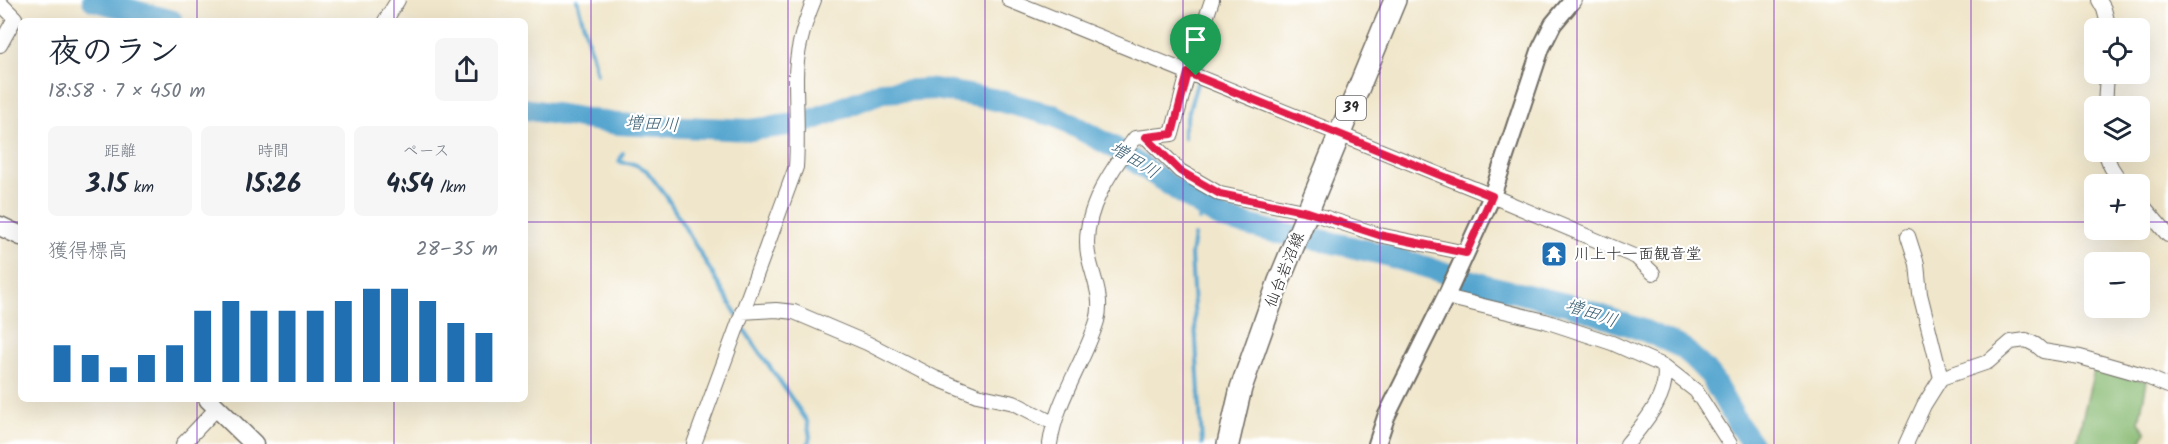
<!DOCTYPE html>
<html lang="ja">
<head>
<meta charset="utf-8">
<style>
  body { margin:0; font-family:Kalam,"Klee One",sans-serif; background:#f6f6f7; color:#1f2937; height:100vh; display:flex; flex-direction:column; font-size:22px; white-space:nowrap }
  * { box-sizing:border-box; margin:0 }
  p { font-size:20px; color:#747a83 }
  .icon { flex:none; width:33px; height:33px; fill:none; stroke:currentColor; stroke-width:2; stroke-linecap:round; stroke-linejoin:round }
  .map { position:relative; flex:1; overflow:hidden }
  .drawer { position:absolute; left:18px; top:18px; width:510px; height:384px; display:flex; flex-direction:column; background:#fff; border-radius:9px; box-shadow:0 6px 24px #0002 }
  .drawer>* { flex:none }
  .fabs { position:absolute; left:2084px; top:18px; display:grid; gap:12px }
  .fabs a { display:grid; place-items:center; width:66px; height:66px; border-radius:9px; background:#fff; box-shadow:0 6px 24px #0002; font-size:30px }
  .pin { position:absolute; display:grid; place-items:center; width:51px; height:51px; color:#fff; margin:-62px -26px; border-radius:50% 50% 50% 0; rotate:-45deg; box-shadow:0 0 6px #0007 }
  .pin .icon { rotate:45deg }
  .round { display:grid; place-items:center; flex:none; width:63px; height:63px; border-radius:9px; background:#f6f6f7 }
  .headline { display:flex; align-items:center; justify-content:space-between; height:102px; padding:0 30px }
  h1 { font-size:33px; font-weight:700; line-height:45px }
  .figures { display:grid; grid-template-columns:repeat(3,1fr); gap:9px; height:102px; padding:6px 30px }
  .figures div { display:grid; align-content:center; border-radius:9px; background:#f6f6f7; text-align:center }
  .figures b { font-size:26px; font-weight:700 }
  .figures small { font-size:16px; font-weight:400 }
  .figures p { font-size:16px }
  .chart { height:168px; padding:12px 30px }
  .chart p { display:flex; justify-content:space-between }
  .chart svg { width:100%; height:108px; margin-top:6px; stroke:#1f6fb2; stroke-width:6 }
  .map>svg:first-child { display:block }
  .forest { fill:#8abb74; stroke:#5a7350; stroke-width:1.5 }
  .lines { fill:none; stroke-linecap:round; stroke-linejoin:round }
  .stream { stroke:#55a5cf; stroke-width:4 }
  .river { stroke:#55a5cf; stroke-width:22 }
  .minor-casing { stroke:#706c63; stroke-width:16 }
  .tertiary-casing { stroke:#706c63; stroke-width:20 }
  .secondary-casing { stroke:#706c63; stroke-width:21 }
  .primary-casing { stroke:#706c63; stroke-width:24 }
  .minor { stroke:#fff; stroke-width:14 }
  .tertiary { stroke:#fff; stroke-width:16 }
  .secondary { stroke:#fff; stroke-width:18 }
  .primary { stroke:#fff; stroke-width:21 }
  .route-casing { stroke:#fff; stroke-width:12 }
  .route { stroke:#e11d48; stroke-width:8 }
  .grid { fill:none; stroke:#7b2cbf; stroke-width:1.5; stroke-opacity:0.55 }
  .labels { text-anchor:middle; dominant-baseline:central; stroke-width:4.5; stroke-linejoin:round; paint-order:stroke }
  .shield { fill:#fff; stroke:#6b6b6b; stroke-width:1.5 }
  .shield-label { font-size:15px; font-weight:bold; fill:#2b2b2b }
  .poi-label { font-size:16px; fill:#2b2b2b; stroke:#fff; text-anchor:start }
  .street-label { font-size:16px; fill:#2b2b2b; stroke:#fff }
  .water-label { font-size:18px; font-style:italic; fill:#3e6275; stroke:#fff }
</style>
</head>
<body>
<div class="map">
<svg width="2168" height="444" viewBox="0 0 2168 444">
  <rect width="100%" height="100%" fill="#fff"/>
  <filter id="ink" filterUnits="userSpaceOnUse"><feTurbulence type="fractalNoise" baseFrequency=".0167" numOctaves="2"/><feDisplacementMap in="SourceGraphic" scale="12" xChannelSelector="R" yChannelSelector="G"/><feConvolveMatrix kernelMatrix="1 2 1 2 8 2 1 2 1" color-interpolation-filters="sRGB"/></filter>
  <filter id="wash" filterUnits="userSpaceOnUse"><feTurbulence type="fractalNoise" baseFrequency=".008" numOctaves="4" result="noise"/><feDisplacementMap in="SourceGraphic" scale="24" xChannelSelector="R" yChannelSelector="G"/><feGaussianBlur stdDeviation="1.35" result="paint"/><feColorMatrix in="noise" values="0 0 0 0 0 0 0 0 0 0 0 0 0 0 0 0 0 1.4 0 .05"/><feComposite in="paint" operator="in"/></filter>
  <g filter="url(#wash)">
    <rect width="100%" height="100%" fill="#f0e6cb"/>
    <path class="forest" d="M2094 371 2147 381 2139 422 2146 432 2140 444H2076Z"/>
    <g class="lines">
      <path class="stream" d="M577 0 597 74
        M1184 138V128L1221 0
        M623 153 619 162 634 164 646 170 666 196 737 315
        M1199 220 1202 207
        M1194 236 1191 255 1202 444
        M741 325 807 421 810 437 808 444"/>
      <path class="river" d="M93 0 172 21
        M525 109 617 124 750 130 804 123 882 92 934 89 992 99 1056 116 1115 148 1202 207 1224 219 1279 233 1321 240 1382 254 1489 286 1574 306 1645 331 1683 348 1710 375 1738 424 1752 444"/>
    </g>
  </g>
  <g filter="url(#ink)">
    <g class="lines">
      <g class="minor-casing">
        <path id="minor" d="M1009 0 1492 196 1636 257 1653 273
          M2099 0 2104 9 2109 28
          M0 3 15 18 0 45
          M385 21 398 0
          M2105 106 2107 74
          M1146 137 1180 171 1220 194 1308 212 1379 235 1466 253
          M2105 152 2111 167 2122 184
          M2139 201 2168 235
          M1908 236 1917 264 1920 294 1941 378
          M1446 297 1545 321 1612 343 1664 366C1670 395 1644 423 1627 444
          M742 312 776 310 794 312 867 343 935 378 977 395 1014 403 1053 423
          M1664 366 1696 391 1730 444
          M183 444 217 408
          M694 444 796 167C798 137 796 108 796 78 796 52 804 24 814 0
          M1050 444C1056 400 1084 363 1097 321 1104 297 1092 276 1088 254 1081 212 1112 169 1135 138L1172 134 1188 73 1212 0
          M1906 444 1924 405 1941 378 1988 362 2011 342 2026 340 2036 345 2043 351 2080 357 2140 374 2168 386"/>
      </g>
      <g class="tertiary-casing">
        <path id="tertiary" d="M1377 444 1386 417 1448 292 1492 196 1541 48 1553 24 1573 0"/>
      </g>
      <g class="secondary-casing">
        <path id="secondary" d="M0 226 21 236
          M208 399 254 444"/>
      </g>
      <g class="primary-casing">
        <path id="primary" d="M1228 444 1241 388 1279 281 1395 0"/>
      </g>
      <use href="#minor" class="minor"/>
      <use href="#tertiary" class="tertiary"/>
      <use href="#secondary" class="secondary"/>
      <use href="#primary" class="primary"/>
    </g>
  </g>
  <g class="lines" filter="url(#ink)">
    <g class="route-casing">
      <path id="route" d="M1188 73 1492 196 1466 253 1379 235 1308 212 1220 194 1180 171 1146 137 1172 134Z"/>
    </g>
    <use href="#route" class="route"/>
  </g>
  <path class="grid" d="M197 0V21M394 0V21M591 0V444M788 0V444M985 0V444M1183 0V444M1380 0V444M1577 0V444M1774 0V444M1971 0V444M0 222H21M525 222H2094M2139 222H2168M197 399V444M394 399V444"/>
  <defs>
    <g id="temple-square" transform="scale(1.35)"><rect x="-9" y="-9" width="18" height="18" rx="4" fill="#1f6fb2" stroke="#fff"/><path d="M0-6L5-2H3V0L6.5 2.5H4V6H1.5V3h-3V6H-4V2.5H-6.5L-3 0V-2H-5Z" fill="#fff"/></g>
  </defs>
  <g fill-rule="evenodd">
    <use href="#temple-square" x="1554" y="254"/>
  </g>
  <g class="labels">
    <rect class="shield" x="1336" y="96" width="30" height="24" rx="4.5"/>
    <g class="shield-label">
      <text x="1351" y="108">39</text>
    </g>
    <g class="poi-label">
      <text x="1574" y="254">川上十一面観音堂</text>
    </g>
    <g class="street-label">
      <text transform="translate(1285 270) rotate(-68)">仙台岩沼線</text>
    </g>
    <g class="water-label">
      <text transform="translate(652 125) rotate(3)">増田川</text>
      <text transform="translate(1134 161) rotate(32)">増田川</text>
      <text transform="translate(1591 314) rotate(19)">増田川</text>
    </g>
  </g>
</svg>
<div class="fabs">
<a><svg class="icon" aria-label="locate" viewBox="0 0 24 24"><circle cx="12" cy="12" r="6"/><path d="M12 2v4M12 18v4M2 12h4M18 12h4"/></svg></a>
<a><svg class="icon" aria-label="layers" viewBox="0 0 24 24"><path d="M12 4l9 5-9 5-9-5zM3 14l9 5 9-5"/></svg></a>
<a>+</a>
<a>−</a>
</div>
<div class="pin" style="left:1196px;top:76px;background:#1e9e55"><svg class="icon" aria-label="arrive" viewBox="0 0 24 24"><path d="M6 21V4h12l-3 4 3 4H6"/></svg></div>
<section class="drawer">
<div class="headline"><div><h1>夜のラン</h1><p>18:58 · 7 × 450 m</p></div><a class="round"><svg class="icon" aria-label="share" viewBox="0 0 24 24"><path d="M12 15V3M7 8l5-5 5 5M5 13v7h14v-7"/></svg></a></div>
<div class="figures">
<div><p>距離</p><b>3.15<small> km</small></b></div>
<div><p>時間</p><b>15:26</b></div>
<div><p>ペース</p><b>4:54<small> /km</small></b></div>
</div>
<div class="chart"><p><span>獲得標高</span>28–35 m</p>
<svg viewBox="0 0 160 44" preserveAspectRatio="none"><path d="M5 44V29M15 44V33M25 44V38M35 44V33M45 44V29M55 44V15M65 44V11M75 44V15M85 44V15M95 44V15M105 44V11M115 44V6M125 44V6M135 44V11M145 44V20M155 44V24"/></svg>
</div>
</section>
</div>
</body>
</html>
